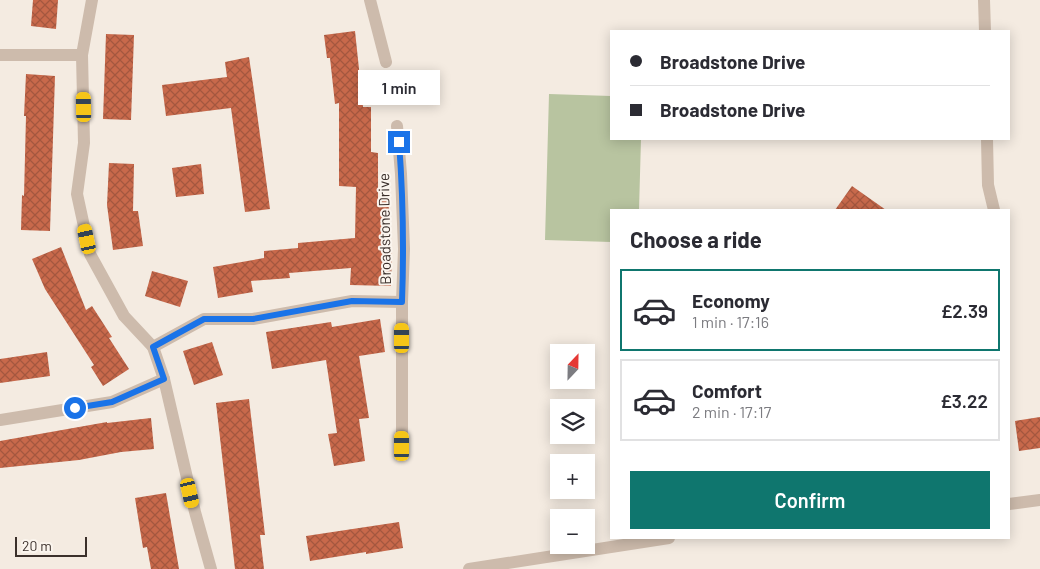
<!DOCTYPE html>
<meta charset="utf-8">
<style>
body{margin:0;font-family:Barlow,sans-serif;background:#f7f7f7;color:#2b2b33;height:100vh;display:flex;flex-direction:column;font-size:19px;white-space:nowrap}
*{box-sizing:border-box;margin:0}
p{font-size:16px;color:#7c7c81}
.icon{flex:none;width:28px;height:28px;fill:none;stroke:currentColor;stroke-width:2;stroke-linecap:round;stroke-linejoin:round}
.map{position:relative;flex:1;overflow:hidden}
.drawer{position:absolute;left:610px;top:209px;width:400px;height:330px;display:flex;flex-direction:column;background:#fff;border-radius:0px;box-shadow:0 2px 12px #0003}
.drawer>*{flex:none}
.hud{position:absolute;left:610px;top:30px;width:400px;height:110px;border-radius:0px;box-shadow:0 2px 12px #0003;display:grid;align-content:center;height:110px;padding:0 20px;background:#fff}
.needle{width:32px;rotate:22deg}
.tools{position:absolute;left:550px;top:344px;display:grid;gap:10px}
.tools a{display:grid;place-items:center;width:45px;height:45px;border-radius:0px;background:#fff;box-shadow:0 2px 12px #0003;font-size:25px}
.scale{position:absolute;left:15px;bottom:12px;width:72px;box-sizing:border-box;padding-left:5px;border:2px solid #3b302b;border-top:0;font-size:14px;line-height:18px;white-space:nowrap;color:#3b302b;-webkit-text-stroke:4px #fbf5ee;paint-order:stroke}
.end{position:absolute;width:22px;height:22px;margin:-11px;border:6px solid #1a73e8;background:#fff;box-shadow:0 0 0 2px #fff}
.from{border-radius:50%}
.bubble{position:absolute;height:35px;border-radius:0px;background:#fff;box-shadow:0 2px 12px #0003;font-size:16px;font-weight:600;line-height:35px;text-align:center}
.car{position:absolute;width:15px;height:30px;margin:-15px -8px;border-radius:6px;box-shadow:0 0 4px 1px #0007;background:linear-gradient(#f5c518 24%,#345 0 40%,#f5c518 0 76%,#345 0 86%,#f5c518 0)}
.hud b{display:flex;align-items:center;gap:18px;height:48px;font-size:19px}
.hud b+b{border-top:1px solid #e1e1e2}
.hud i{width:12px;height:12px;background:#2b2b33}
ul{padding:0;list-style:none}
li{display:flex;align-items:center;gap:15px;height:82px;margin:0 10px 8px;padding:0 10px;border:2px solid #e1e1e2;border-radius:0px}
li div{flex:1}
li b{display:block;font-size:19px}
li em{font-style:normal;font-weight:600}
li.current{border-color:#0f766e}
li>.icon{width:45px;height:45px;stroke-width:1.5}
h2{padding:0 20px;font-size:22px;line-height:60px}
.primary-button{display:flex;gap:10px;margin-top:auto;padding:10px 20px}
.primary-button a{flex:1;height:58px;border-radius:0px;background:#0f766e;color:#fff;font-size:20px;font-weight:600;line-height:58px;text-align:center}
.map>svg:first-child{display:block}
.green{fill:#b8c4a0}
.building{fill:url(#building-cross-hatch)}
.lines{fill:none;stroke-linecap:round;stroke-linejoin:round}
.minor{stroke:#cdbbac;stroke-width:12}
.tertiary{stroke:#cdbbac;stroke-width:12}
.route{stroke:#1a73e8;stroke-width:6}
.labels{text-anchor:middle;stroke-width:4;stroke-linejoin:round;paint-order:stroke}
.street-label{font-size:15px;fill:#3b302b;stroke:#fbf5ee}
</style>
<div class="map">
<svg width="1040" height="569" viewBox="0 0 1040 569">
<defs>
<pattern id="building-cross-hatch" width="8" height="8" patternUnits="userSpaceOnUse" patternTransform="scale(1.25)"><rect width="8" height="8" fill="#c8694b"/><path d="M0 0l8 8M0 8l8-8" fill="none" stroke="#a4573f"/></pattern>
</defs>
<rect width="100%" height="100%" fill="#f4ebe1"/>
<path class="green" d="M549,94L611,96V139H641L639,210H611V242L545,240Z"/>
<g class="building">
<path d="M33,0H58L56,29L31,26Z"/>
<path d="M355,31L363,107H371V152L378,153V198H389L388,252H392L391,286L350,285L351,268L289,273L290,278L251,281L253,292L218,298L213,267L264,258V251L298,248V243L355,238L356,187L339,186V103L335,104L330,58H327L324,35Z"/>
<path d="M106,34L134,35L131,120L103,119Z"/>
<path d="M249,57L254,91L270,209L245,212L231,108L166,116L162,85L227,77L225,62Z"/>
<path d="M26,74L55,76L50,231L21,230L22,195L24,196L26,116H24Z"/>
<path d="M109,163L134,164L133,211H138L143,246L113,250L107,205Z"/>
<path d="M201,164L204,194L176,197L172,168Z"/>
<path d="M852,186L886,210H835Z"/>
<path d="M61,247L86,310L92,306L112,337L109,338L129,369L103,386L91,367L94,365L45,289L32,259Z"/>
<path d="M152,271L188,281L180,307L145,296Z"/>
<path d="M380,319L385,352L359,356L369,418L359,419L365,461L334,466L328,434L337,433L326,360L272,369L266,332L331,322L332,327Z"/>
<path d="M212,342L223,375L194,385L183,351Z"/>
<path d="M47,352L50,376L0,383V359Z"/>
<path d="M249,399L265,535H260L264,569H235L216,403Z"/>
<path d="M1040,417V448L1019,451L1015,421Z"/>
<path d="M151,418L154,449L121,452L79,460L0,468V441L107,422V423Z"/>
<path d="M166,493L179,569H151L147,547L143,548L135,498Z"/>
<path d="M399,522L403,548L366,554V552L310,561L306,536Z"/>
</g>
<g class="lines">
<g class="minor">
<path d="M92,0L82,55L84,143L77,194L90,254L124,316L153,347L164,379L195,512L211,569"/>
<path d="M370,0L386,62"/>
<path d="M984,0L985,31"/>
<path d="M0,55H82"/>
<path d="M397,126L401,174L404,249L402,302V446"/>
<path d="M987,139L988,185L994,210"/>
<path d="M153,347L204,319H253L352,301L402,302"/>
<path d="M0,420L112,402L164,379"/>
</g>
<g class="tertiary">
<path d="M1009,504L1040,500"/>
<path d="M469,569L669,538"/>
</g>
</g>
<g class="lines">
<path class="route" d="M75,408L112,402L164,379L153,347L204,319H253L352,301L402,302C404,249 403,195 399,142"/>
</g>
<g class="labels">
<g class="street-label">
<text transform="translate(385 229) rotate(-91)" y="5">Broadstone Drive</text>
</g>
</g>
</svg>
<div class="tools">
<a><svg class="needle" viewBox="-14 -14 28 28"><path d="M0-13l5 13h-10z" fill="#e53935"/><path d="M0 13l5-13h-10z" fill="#7c7c81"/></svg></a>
<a><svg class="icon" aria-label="layers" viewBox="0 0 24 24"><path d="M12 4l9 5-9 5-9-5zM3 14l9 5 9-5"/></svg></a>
<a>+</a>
<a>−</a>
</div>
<div class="scale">20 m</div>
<i class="end from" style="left:75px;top:408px"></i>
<i class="end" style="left:399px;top:142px"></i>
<div class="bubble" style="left:358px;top:70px;width:82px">1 min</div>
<i class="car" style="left:84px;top:107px;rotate:359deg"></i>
<i class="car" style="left:87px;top:239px;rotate:348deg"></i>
<i class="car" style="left:402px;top:338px;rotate:0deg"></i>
<i class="car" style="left:402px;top:446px;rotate:0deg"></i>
<i class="car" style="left:190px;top:493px;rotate:167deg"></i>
<div class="hud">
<b><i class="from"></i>Broadstone Drive</b>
<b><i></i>Broadstone Drive</b>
</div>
<section class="drawer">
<h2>Choose a ride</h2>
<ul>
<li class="current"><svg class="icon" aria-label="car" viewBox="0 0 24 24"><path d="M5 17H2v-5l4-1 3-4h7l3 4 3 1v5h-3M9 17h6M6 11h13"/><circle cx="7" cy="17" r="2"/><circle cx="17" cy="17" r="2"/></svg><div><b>Economy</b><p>1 min · 17:16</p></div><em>£2.39</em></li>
<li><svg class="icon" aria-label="car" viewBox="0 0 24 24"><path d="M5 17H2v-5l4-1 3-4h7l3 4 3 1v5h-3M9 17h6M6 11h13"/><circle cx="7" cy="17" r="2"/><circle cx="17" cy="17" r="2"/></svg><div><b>Comfort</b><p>2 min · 17:17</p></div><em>£3.22</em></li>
</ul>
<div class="primary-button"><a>Confirm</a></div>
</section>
</div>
